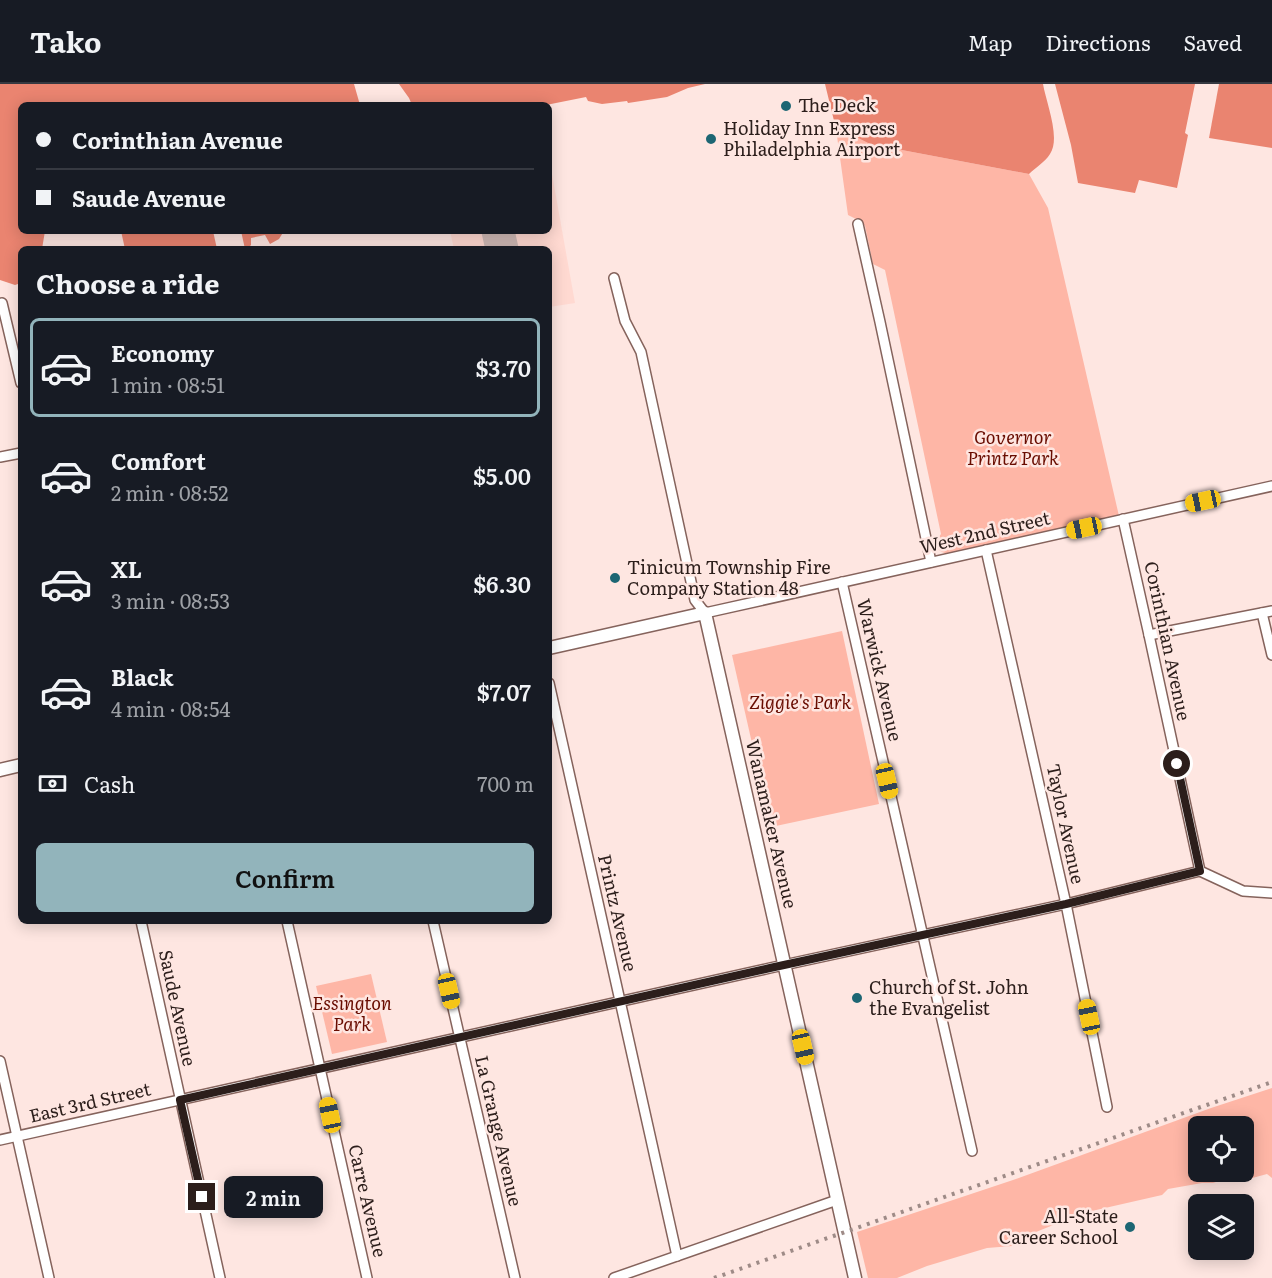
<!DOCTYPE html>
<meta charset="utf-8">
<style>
body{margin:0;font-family:Literata,serif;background:#242831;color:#f1f3f6;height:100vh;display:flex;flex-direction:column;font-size:22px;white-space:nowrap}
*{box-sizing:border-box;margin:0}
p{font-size:20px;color:#9ea1a6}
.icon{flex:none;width:33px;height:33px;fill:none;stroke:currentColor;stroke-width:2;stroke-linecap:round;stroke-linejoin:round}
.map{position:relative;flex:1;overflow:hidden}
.sheet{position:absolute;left:18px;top:162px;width:534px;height:678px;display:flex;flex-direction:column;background:#171b24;border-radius:9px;box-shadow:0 3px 15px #0003}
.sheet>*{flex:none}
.banner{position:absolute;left:18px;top:18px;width:534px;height:132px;border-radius:9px;box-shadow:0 3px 15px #0003;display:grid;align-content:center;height:132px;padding:0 18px;background:#171b24}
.fabs{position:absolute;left:1188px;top:1032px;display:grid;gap:12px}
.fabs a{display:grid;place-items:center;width:66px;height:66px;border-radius:9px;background:#171b24;box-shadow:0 3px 15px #0003;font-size:30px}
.end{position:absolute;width:27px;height:27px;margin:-14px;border:8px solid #2c1e1b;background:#fff;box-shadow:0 0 0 3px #fff}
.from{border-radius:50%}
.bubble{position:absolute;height:42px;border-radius:9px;background:#171b24;box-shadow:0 3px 15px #0003;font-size:20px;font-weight:600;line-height:42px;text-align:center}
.car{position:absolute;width:18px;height:36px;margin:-18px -9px;border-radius:8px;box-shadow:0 0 4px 2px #0007;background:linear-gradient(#f5c518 24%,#345 0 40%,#f5c518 0 76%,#345 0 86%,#f5c518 0)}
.banner b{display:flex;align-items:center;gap:21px;height:57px;font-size:22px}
.banner b+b{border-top:2px solid #363941}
.banner i{width:15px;height:15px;background:#f1f3f6}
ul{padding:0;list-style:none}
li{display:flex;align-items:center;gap:18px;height:99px;margin:0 12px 9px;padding:0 6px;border:3px solid transparent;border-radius:9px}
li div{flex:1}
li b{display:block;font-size:22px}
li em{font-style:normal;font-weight:600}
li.selected{border-color:#92b4bb}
li>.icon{width:54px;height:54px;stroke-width:1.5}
h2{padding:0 18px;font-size:27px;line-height:72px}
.pay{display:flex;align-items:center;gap:15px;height:66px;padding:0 18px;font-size:22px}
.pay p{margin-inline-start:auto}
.cta{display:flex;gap:12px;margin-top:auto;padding:12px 18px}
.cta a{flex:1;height:69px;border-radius:9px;background:#92b4bb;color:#111;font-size:24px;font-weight:600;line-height:69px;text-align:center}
header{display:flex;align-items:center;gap:36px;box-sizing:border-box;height:84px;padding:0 30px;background:#171b24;border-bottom:2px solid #363941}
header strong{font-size:28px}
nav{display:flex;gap:33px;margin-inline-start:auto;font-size:21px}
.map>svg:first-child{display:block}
.built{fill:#ffd9d1}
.green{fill:#feb6a6;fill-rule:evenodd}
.water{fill:#ea8470}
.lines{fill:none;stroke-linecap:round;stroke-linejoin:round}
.taxiway{stroke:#ceb8b4;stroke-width:33}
.minor-casing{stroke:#85635c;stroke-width:12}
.tertiary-casing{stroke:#85635c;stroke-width:15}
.minor{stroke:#fff;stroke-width:9}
.tertiary{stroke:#fff;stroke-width:12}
.rail{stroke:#9e8b87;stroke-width:4;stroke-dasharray:3 6;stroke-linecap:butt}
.route{stroke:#2c1e1b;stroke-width:8}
.poi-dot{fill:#1d6673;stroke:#fee6e1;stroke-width:2}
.labels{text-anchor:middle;stroke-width:5;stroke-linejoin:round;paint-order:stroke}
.poi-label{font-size:18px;fill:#2c1e1b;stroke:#fee6e1;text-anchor:start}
.park-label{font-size:18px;font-style:italic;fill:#690c00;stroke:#fee6e1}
.street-label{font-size:18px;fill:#2c1e1b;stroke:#fee6e1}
</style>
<header>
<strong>Tako</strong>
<nav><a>Map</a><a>Directions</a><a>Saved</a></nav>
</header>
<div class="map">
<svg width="1272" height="1194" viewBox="0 0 1272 1194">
<rect width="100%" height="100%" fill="#fee6e1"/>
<path class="built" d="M549,82L552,90L575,219L549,223V165H454L450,147H549Z"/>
<g class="green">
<path d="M836,45L852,51L870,60L1029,90L1048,124L1119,432L950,470C942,469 939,467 934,460L941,450L885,186L873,180L865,142L862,138L848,131Z"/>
<path d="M842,547L879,720L771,743L732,571Z"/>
<path d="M371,890L387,958L332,970L316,902Z"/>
<path d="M1272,1004V1094L1267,1090L1245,1096L1237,1094L1225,1095L1213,1099H1202L1168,1105L1162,1111L1083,1129L1031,1150L1012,1162L987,1164L927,1182L897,1194H868L857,1148L1013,1096L1211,1024ZM1244,1042V1088H1198V1042Z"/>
</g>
<g class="water">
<path d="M0,0H354L360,21H21V147H45L42,165H21V199L15,201L0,196Z"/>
<path d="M399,0H705L688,4L667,13L628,19L627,17L602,20L588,17L586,13L546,21H412L409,14Z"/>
<path d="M825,0H1043C1046,18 1061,54 1050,70C1045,78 1035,84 1029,90L870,60L852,51L836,45Z"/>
<path d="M1055,0H1195L1185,49L1188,51L1177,104L1139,96L1135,109L1078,99L1071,61Z"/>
<path d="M1219,0H1272V64L1209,54Z"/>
<path d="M121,147H213L217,165H125Z"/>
<path d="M241,147H284L279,155L270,160L265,151L251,154V161L247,165H245Z"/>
</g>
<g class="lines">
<path class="taxiway" d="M498,147L502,165"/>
<g class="minor-casing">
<g id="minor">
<path d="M858,140L880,238L931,478"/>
<path d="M614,194L625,237L641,268L695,516L705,529L1272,402"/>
<path d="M2,219L21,299"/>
<path d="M0,373L21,369"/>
<path d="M1123,435L1149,551L1200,787"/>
<path d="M986,466L1066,820L1107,1023"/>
<path d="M842,498L972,1067"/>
<path d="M1262,529L1272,571"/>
<path d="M1149,551L1272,527"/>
<path d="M549,599L677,1172"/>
<path d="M1200,787L1243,807L1272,809"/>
<path d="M141,837L220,1194"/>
<path d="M287,837L367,1194"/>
<path d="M433,837L515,1194"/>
<path d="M0,977L49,1194"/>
<path d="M0,1056L770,884L1066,820L1200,787"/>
<path d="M614,1194L837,1116"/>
</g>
</g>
<g class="tertiary-casing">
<g id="tertiary">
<path d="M549,564L705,529L855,1194"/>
<path d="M0,686L21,681"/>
</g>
</g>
<use href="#minor" class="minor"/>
<use href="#tertiary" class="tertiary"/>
<path class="rail" d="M714,1194L1272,998"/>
</g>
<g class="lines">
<path class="route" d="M202,1113L180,1016L770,884L1066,820L1200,787L1177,680"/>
</g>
<g class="poi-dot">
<circle cx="786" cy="22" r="6"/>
<circle cx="711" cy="55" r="6"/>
<circle cx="615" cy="494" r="6"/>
<circle cx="857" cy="914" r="6"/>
<circle cx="1130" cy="1143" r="6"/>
</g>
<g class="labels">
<g class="poi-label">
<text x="798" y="28">The Deck</text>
<text x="723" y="51">Holiday Inn Express<tspan x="723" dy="21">Philadelphia Airport</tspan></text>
<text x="627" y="490">Tinicum Township Fire<tspan x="627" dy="21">Company Station 48</tspan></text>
<text x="869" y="910">Church of St. John<tspan x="869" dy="21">the Evangelist</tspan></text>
<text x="1118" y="1139" text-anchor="end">All-State<tspan x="1118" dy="21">Career School</tspan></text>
</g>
<g class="park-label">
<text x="1013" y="360">Governor<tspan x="1013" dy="21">Printz Park</tspan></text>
<text x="800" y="625">Ziggie's Park</text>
<text x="352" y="926">Essington<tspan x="352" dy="21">Park</tspan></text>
</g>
<g class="street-label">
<text transform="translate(985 449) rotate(-13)" y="6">West 2nd Street</text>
<text transform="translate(1167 557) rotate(78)" y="6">Corinthian Avenue</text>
<text transform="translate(879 586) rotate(77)" y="6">Warwick Avenue</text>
<text transform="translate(771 740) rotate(77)" y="6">Wanamaker Avenue</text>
<text transform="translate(1065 740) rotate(78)" y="6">Taylor Avenue</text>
<text transform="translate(617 829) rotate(77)" y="6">Printz Avenue</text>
<text transform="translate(177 924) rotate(78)" y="6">Saude Avenue</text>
<text transform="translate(90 1019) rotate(-13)" y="6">East 3rd Street</text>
<text transform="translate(498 1047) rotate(77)" y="6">La Grange Avenue</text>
<text transform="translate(367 1117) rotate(77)" y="6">Carre Avenue</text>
</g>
</g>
</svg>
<div class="fabs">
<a><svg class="icon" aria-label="locate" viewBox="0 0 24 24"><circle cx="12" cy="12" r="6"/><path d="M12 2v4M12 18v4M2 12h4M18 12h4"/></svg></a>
<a><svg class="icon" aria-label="layers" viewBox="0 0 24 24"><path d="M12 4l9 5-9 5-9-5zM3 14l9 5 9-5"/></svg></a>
</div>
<i class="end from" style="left:1177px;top:680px"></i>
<i class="end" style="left:202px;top:1113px"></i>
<div class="bubble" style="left:224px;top:1092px;width:99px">2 min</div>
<i class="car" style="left:1203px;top:417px;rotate:258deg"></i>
<i class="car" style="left:1084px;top:444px;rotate:258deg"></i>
<i class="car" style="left:887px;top:697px;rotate:167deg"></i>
<i class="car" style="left:449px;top:907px;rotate:167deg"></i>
<i class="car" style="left:1089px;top:933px;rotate:348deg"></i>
<i class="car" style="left:803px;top:963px;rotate:167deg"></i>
<i class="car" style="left:330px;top:1031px;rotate:348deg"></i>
<div class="banner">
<b><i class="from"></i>Corinthian Avenue</b>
<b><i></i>Saude Avenue</b>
</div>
<section class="sheet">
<h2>Choose a ride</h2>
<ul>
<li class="selected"><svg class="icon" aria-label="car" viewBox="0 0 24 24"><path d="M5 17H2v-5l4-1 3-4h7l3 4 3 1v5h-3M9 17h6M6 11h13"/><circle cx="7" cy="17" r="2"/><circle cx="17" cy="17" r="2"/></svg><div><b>Economy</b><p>1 min · 08:51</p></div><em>$3.70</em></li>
<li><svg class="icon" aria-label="car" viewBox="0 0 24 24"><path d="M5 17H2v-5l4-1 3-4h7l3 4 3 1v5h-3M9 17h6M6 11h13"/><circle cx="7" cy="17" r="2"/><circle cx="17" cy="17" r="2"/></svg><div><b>Comfort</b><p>2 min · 08:52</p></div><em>$5.00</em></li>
<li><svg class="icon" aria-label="car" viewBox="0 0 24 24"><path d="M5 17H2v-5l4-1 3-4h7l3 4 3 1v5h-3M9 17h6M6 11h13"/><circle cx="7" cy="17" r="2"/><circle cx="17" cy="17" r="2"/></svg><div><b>XL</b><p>3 min · 08:53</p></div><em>$6.30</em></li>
<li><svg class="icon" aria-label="car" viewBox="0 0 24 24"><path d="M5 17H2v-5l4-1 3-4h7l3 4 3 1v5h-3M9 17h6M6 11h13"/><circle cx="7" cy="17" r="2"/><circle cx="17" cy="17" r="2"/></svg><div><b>Black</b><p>4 min · 08:54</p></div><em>$7.07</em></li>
</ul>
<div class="pay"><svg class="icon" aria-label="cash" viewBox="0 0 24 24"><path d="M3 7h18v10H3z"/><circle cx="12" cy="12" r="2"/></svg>Cash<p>700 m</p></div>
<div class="cta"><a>Confirm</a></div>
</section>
</div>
